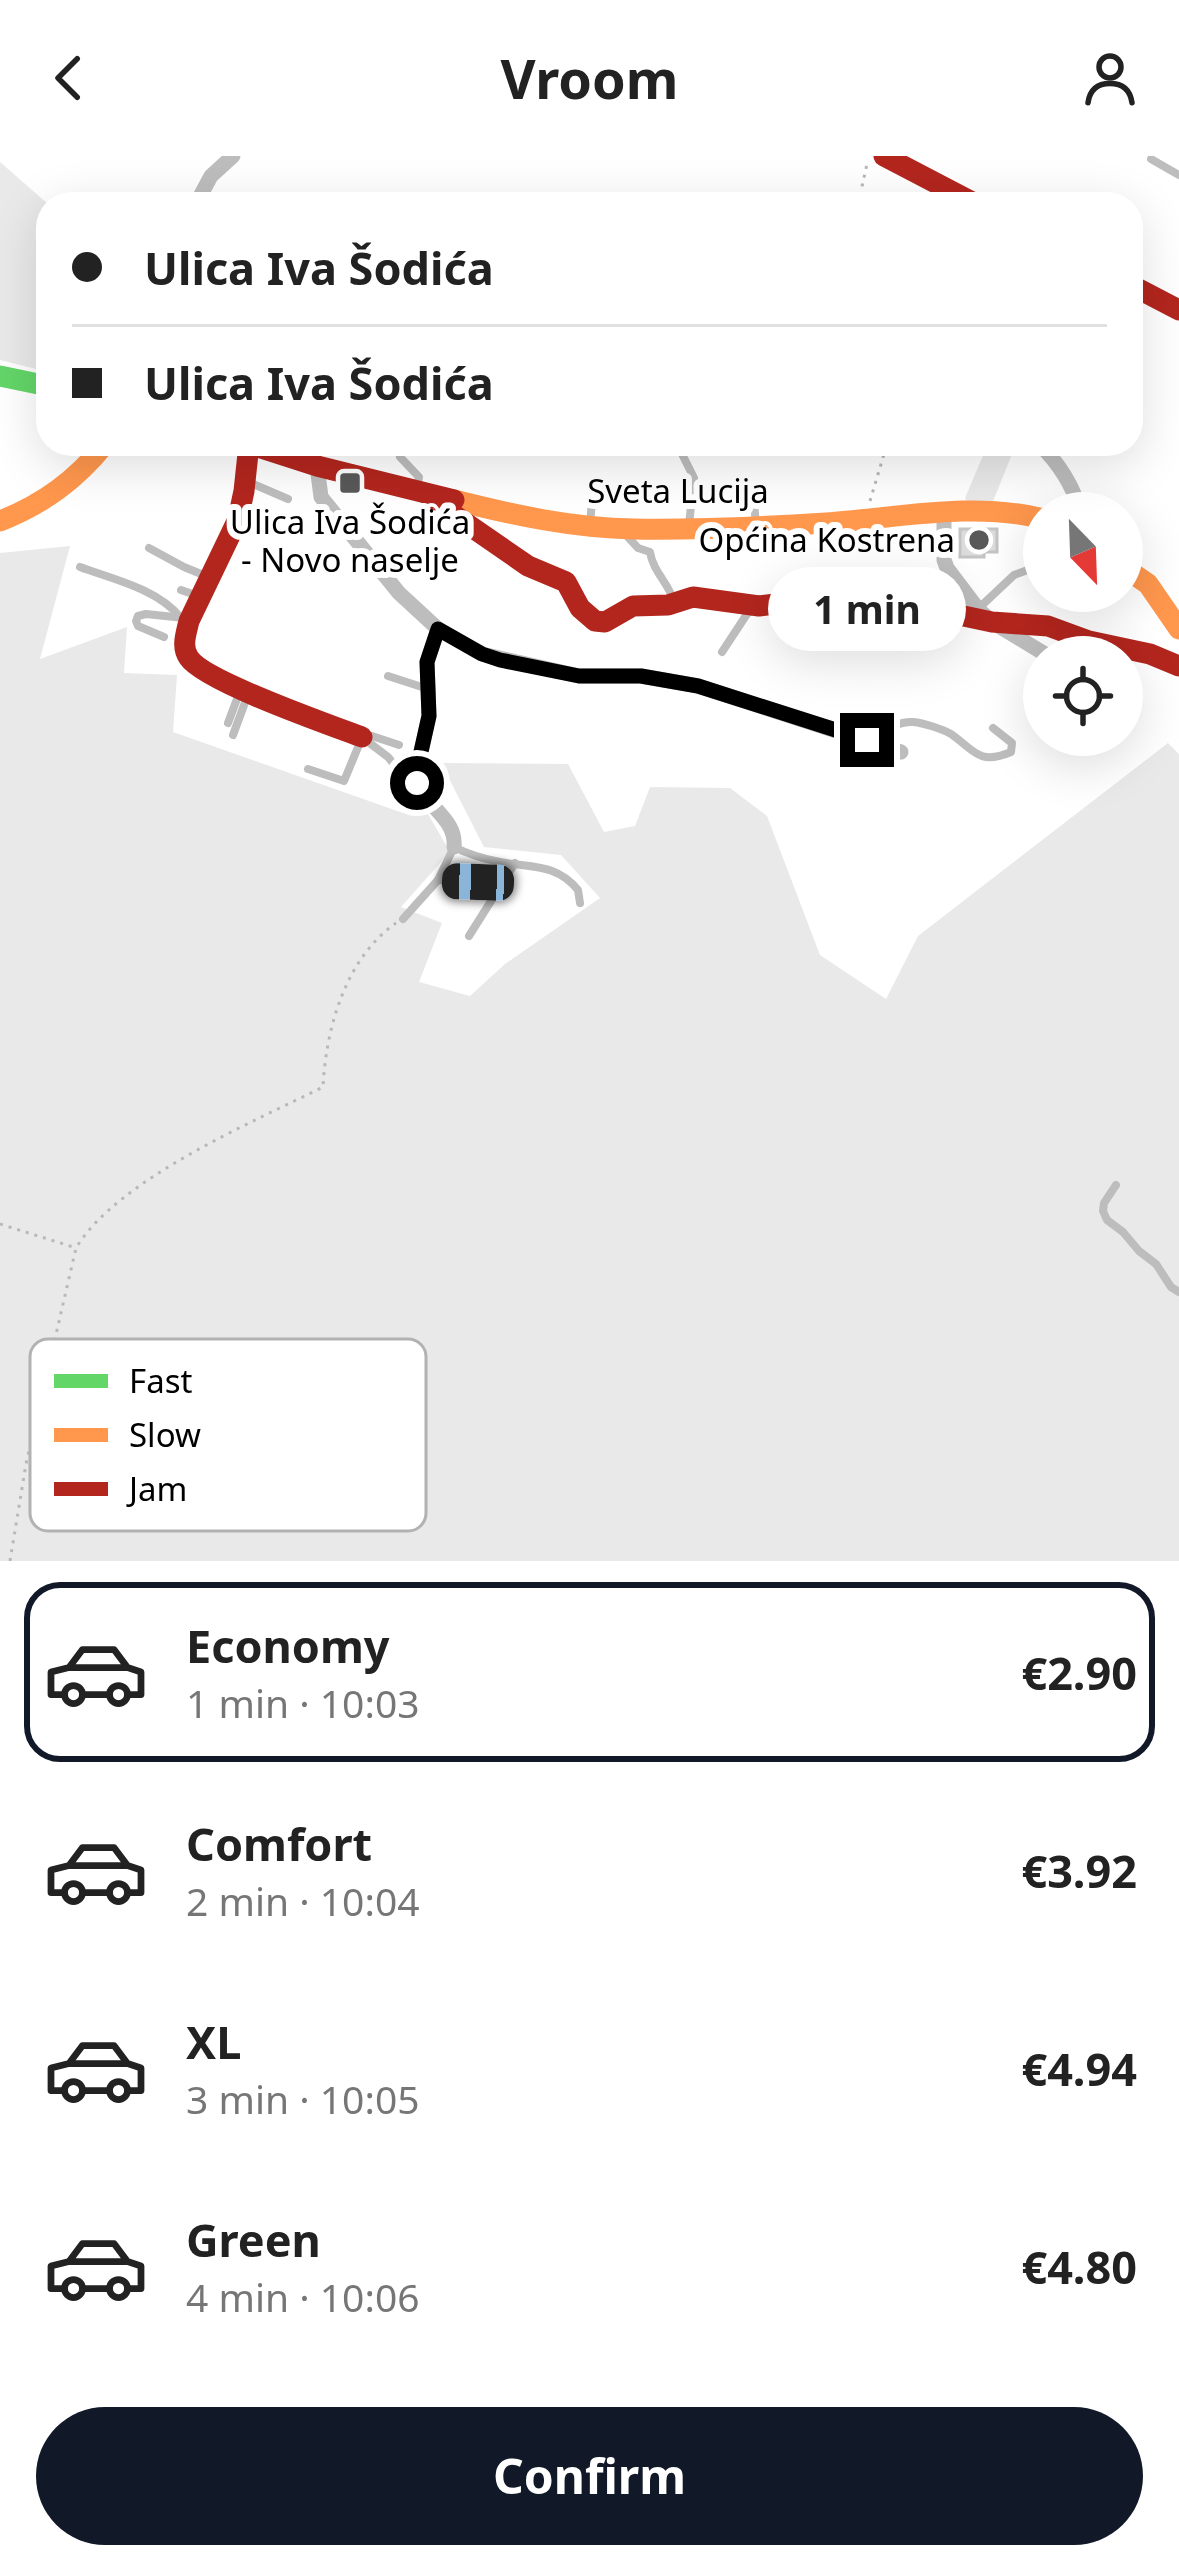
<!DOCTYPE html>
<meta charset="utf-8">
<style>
body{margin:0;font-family:"Noto Sans",sans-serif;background:#f2f2f2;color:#222;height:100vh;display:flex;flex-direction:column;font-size:45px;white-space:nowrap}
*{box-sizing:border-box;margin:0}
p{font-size:39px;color:#767676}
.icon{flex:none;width:66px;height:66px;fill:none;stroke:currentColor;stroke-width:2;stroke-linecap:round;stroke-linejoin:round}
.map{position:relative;height:1405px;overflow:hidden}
.sheet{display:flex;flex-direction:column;background:#fff;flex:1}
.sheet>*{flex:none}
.hud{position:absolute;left:36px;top:36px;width:1107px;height:264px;border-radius:36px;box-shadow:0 12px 48px #0002;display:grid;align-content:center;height:264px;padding:0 36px;background:#fff}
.needle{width:78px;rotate:157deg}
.buttons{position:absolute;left:1023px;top:336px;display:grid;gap:24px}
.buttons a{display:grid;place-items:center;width:120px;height:120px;border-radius:50%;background:#fff;box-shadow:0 12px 48px #0002;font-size:60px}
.end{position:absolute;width:54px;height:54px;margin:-27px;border:15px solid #000;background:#fff;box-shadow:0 0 0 6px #fff}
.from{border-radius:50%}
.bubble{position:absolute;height:84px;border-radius:42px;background:#fff;box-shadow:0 12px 48px #0002;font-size:39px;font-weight:700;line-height:84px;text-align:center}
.car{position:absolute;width:36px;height:72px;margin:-36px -18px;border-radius:15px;box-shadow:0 0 9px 3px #0007;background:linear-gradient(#222 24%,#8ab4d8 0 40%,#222 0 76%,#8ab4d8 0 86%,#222 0)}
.hud b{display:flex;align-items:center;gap:42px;height:114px;font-size:45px}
.hud b+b{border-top:3px solid #e0e0e0}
.hud i{width:30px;height:30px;background:#222}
ul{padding:21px 0 0;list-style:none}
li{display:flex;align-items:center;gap:36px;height:180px;margin:0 24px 18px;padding:0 12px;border:6px solid transparent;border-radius:36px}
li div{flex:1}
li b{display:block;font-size:45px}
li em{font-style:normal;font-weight:700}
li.current{border-color:#111827}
li>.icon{width:108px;height:108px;stroke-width:1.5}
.primary-button{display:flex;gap:24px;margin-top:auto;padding:24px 36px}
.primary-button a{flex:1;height:138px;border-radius:72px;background:#111827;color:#fff;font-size:48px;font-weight:700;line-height:138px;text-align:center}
header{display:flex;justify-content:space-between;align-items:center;height:156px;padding:0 36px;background:#fff;font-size:54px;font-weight:700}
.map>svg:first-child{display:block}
.green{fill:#e9e9e9}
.building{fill:#dcdcdc;stroke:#c4c4c4;stroke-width:3}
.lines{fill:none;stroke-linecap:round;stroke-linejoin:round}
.path{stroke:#b8b8b8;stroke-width:3;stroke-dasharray:3 6;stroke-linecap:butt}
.lane{stroke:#bdbdbd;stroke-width:8}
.street{stroke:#bdbdbd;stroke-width:15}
.fast{stroke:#63d668;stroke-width:21}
.slow{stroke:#ff974d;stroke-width:21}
.jam{stroke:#b3261e;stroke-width:21}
.route{stroke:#000;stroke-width:15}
.poi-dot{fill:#595959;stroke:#fff;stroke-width:4.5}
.labels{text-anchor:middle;stroke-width:12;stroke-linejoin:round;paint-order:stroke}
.street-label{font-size:33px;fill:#000;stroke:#fff}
.poi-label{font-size:33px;fill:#000;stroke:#fff}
.key{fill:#fff;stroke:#b2b2b2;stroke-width:3}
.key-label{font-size:33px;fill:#000}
</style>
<header><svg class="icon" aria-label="back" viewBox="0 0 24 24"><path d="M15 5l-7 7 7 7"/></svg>Vroom<svg class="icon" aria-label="person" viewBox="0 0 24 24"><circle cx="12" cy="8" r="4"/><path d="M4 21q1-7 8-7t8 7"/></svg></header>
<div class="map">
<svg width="1179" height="1405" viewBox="0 0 1179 1405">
<rect width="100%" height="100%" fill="#fff"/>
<g class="green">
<path d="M0,6L48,48V216L0,204Z"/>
<path d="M988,288H1016L992,348L967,346L965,342Z"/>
<path d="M70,390L40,503L127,471L124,517L177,519L173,576L403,657L420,644L450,696L401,751L442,767L419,826L470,840L505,808L600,742L561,699L484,691L441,607L568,608L604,676L635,670L650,631L730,632L767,660L820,799L886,843L918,780L1168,587L1179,598V1405H0V397Z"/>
</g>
<path class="building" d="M960,373H997V396H984V401H960Z"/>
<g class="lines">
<g class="path">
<path d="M858,48L867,8"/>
<path d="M870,345L887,288"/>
<path d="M0,1068L73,1091"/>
<path d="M10,1405L26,1308L76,1092C118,1023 251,967 323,931C326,871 346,802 396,767"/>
</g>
<g class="lane">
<path d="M1151,3L1179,19"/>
<path d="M681,296L694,322L689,369"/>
<path d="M400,301L419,321L417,332"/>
<path d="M251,327L288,343"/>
<path d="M754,347L756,369"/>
<path d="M590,368L594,322"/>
<path d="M626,379L638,392L650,396C653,416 669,427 674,446"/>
<path d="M149,392L184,411L206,420"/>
<path d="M80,411C112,423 158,433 180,461"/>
<path d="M181,434L198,440"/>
<path d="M979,452L1014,419L1044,408"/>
<path d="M164,481L138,470L136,465L138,460L146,458L184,462"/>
<path d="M722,496L747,458L753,454"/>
<path d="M388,520L425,532"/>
<path d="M228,567L240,535"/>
<path d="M233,579L247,541"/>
<path d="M364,581L372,580L399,589"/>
<path d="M363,582L388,601L402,618"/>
<path d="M868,583C881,576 898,565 913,566C924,567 942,573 951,578C973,593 978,610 1011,596L1012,587L993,572"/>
<path d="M308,613L344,625L361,584"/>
<path d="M438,724L478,726"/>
<path d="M403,763L438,724L454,691C468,698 484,703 500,706C531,712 556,707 578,734L580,747"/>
<path d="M469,780L515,707"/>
<path d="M1116,1029L1104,1047L1103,1055L1107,1064L1123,1076L1139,1095L1156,1108L1171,1131L1179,1136"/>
</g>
<g class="street">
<path d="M196,48L211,20L233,0"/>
<path d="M1039,288C1058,306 1075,332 1080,357"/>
<path d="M317,310L321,341L399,437L438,473L482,498L579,520H641L698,530L901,596"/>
<path d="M944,357V404L947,412L978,453L992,466L1050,501"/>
<path d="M438,473L427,506L429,560L416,618C421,651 457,660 454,691"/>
</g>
<path class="fast" d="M0,220L48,230"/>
<g class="slow">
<path d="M454,344C513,359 573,372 634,373C698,374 763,371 826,367C899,362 972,345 1044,363"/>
<path d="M0,365C43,348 76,324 105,288"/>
<path d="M1122,410L1148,428L1179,473"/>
</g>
<g class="jam">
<path d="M884,0L976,48"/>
<path d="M1131,129L1179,154"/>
<path d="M431,343L528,410L566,426L580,452L595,465L605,466L633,450L668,449L693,441L759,450L834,441L940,455L992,466L1048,470L1089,485L1150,498L1179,510"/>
<path d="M362,581C330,569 204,525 189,502C181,491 186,478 189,465L238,363L244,335L249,288L317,310L454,344"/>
</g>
</g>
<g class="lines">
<path class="route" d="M417,627L416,618L429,560L427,506L438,473L482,498L500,504L579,520H641L698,530L867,584"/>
</g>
<g class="poi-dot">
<rect x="338" y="315" width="24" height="24" rx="6"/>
<circle cx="979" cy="384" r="12"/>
</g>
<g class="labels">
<g class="street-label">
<text x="678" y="347">Sveta Lucija</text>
</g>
<g class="poi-label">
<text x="350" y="378">Ulica Iva Šodića<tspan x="350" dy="38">- Novo naselje</tspan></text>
<text x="955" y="396" text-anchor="end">Općina Kostrena</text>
</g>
</g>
<rect x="30" y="1183" width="396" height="192" rx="18" class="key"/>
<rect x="54" y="1218" width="54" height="14" fill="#63d668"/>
<rect x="54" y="1272" width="54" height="14" fill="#ff974d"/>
<rect x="54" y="1326" width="54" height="14" fill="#b3261e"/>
<g class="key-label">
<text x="129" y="1237">Fast</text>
<text x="129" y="1291">Slow</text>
<text x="129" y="1345">Jam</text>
</g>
</svg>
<div class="buttons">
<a><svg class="needle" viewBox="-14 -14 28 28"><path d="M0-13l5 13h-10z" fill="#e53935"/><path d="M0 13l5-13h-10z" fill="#767676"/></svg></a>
<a><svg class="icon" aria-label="locate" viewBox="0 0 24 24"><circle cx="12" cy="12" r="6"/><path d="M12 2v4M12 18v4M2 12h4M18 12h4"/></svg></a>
</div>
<i class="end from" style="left:417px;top:627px"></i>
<i class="end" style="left:867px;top:584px"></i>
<div class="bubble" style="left:768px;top:411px;width:198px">1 min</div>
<i class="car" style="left:478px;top:726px;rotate:272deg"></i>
<div class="hud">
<b><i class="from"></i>Ulica Iva Šodića</b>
<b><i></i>Ulica Iva Šodića</b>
</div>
</div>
<section class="sheet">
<ul>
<li class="current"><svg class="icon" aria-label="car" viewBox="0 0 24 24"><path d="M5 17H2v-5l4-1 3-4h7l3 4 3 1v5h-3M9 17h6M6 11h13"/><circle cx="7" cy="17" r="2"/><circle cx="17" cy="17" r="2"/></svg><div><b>Economy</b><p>1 min · 10:03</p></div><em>€2.90</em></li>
<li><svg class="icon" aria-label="car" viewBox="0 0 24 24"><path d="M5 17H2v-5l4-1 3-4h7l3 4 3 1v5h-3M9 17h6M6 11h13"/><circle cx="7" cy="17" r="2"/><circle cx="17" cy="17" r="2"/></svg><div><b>Comfort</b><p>2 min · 10:04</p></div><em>€3.92</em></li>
<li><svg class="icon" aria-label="car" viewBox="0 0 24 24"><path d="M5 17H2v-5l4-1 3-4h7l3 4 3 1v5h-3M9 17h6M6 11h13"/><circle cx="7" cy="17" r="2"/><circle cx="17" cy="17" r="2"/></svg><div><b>XL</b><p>3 min · 10:05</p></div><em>€4.94</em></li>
<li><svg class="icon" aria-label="car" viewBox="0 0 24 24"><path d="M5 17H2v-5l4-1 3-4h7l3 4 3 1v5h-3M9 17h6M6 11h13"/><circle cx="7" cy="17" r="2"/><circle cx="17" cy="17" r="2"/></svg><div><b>Green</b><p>4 min · 10:06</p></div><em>€4.80</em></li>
</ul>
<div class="primary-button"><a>Confirm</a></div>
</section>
